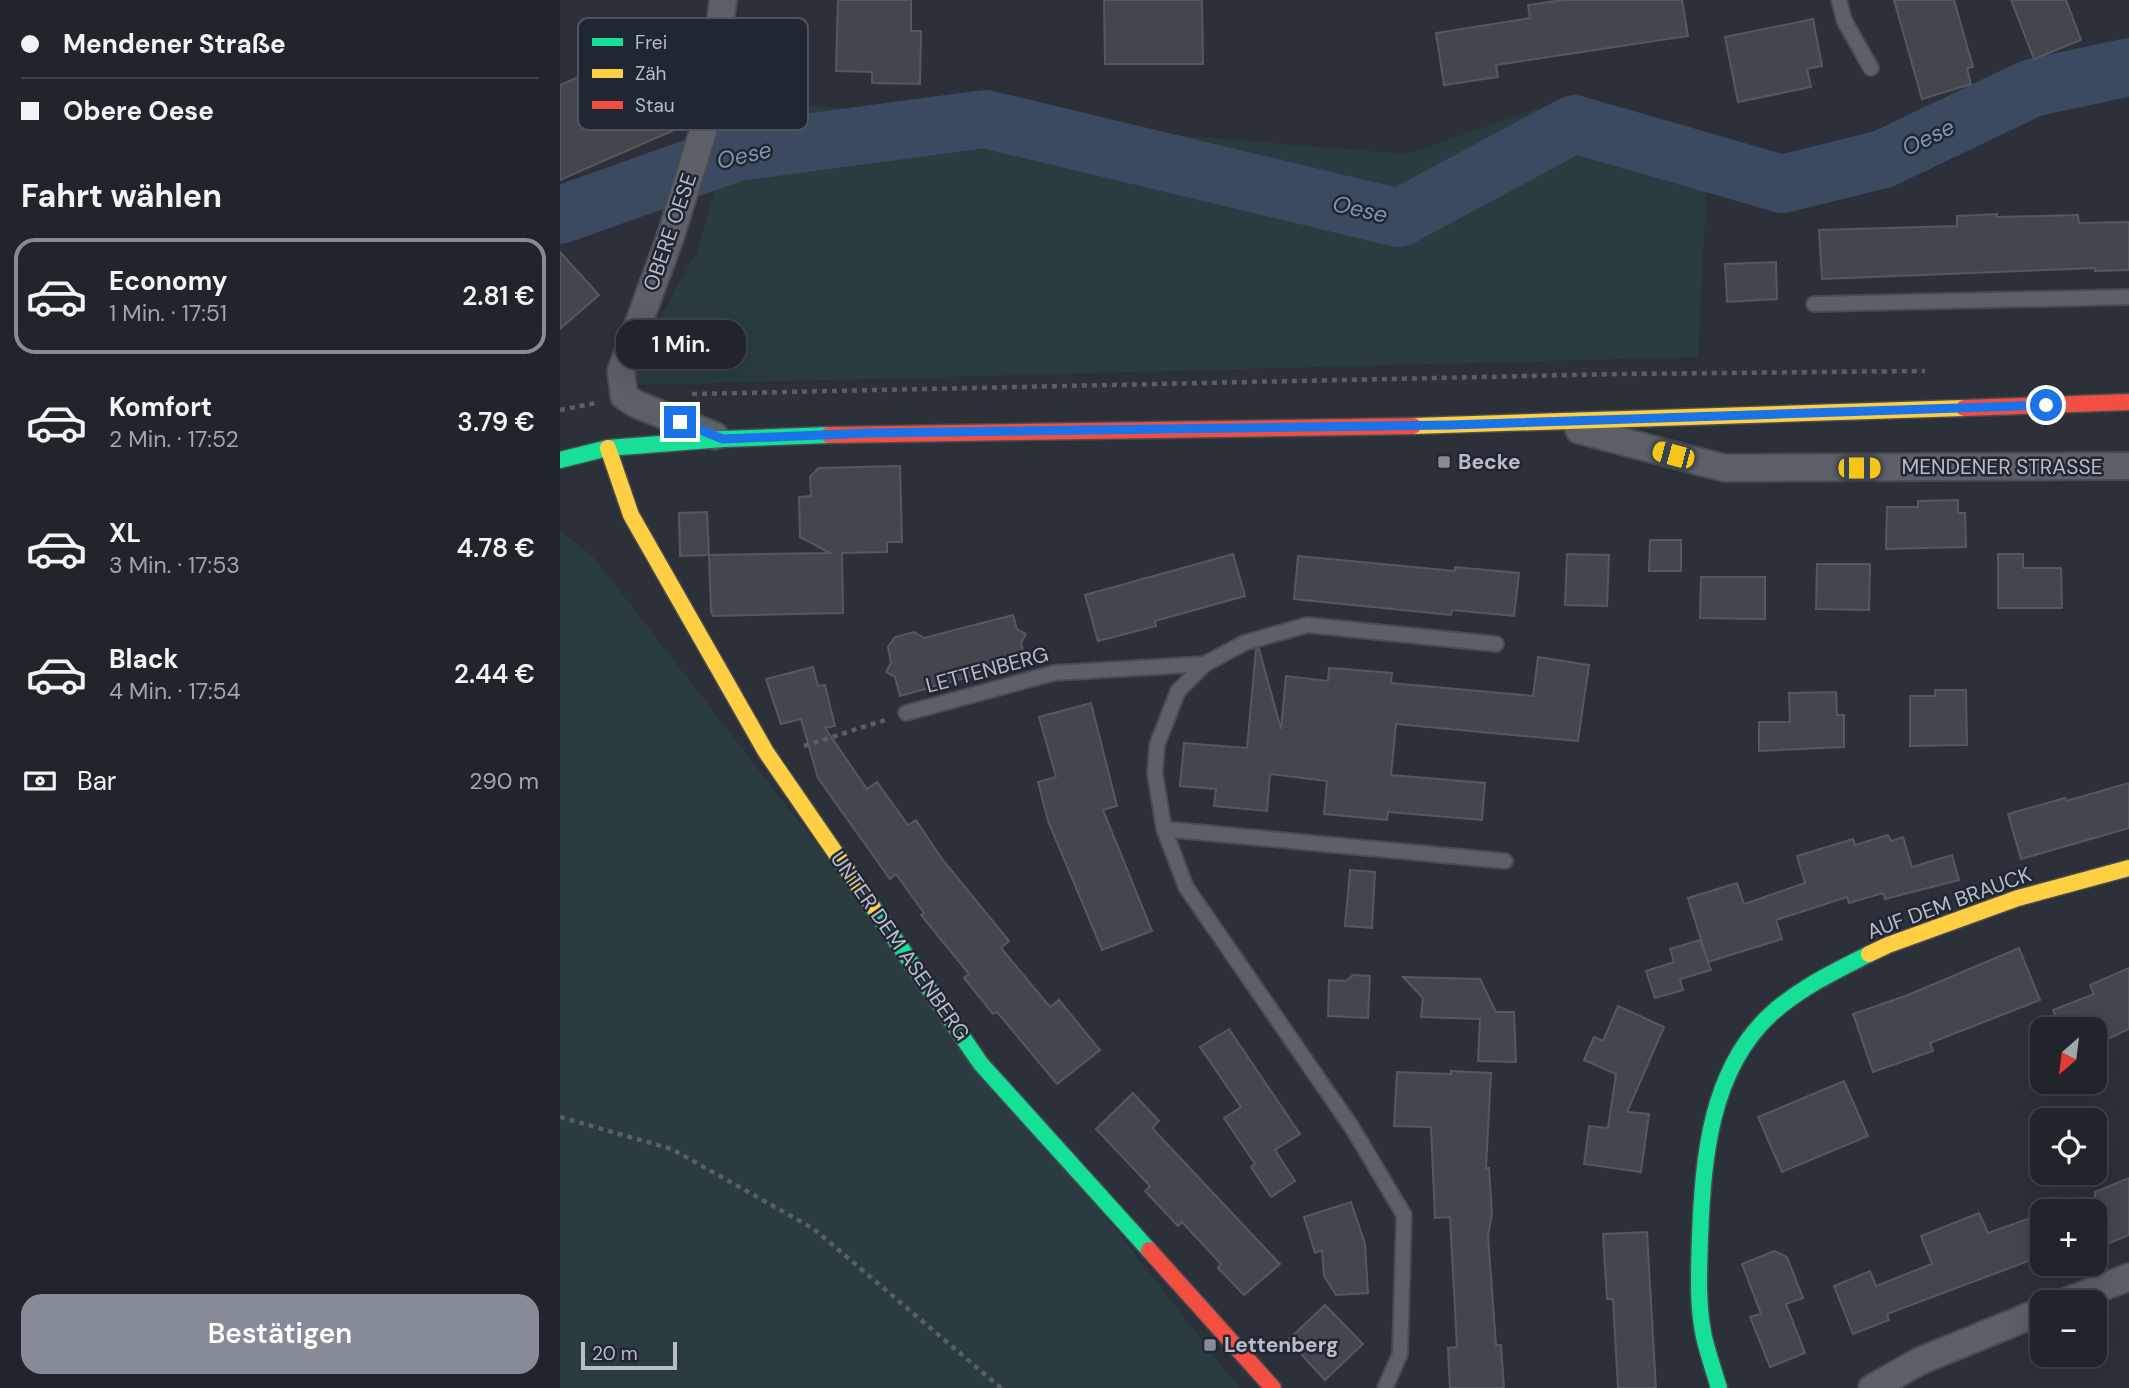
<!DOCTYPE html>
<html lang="de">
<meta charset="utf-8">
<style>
body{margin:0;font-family:"DM Sans",sans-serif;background:#292d33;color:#f1f3f6;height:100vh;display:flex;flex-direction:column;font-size:26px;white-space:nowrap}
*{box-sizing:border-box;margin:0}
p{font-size:23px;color:#a2a5a9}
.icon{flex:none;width:38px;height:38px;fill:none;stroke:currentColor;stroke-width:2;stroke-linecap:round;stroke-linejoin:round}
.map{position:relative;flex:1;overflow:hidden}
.side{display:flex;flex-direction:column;background:#21252b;width:560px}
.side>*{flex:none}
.top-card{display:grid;align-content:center;height:154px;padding:0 21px;background:#21252b}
.needle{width:46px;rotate:208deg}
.tools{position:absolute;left:1470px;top:1017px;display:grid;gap:14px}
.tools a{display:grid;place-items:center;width:77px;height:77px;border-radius:14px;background:#21252b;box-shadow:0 7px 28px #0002,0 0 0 2px #3e4247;font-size:35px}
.scale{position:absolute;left:21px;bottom:18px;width:96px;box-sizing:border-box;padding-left:7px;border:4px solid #b7bdc9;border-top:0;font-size:19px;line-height:24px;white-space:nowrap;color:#b7bdc9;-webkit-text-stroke:5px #202733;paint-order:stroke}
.end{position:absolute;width:32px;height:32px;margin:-16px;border:9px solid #1a73e8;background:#fff;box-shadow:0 0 0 4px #fff}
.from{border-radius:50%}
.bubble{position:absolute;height:49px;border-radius:21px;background:#21252b;box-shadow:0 7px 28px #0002,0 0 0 2px #3e4247;font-size:23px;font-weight:600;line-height:49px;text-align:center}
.car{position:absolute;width:21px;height:42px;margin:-21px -10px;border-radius:9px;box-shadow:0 0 5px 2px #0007;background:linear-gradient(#f5c518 24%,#345 0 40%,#f5c518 0 76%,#345 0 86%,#f5c518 0)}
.top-card b{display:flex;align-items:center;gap:24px;height:66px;font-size:26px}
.top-card b+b{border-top:2px solid #3e4247}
.top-card i{width:18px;height:18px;background:#f1f3f6}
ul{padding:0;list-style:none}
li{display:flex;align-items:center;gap:21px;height:116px;margin:0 14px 10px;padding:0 7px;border:4px solid transparent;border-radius:21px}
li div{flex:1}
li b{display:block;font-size:26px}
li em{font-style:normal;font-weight:600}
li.current{border-color:#868c97}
li>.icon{width:63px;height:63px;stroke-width:1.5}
h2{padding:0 21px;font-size:32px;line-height:84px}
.pay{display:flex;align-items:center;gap:18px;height:77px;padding:0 21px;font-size:26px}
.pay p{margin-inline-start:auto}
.primary-button{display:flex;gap:14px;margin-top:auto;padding:14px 21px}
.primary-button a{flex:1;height:80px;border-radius:21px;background:#868c97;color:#fff;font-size:28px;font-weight:600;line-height:80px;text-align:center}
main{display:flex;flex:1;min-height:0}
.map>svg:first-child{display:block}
.green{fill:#2a3c3f}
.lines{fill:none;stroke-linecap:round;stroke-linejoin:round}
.river{stroke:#3c4a61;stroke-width:58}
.building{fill:#43474d;stroke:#545961;stroke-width:2}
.lane-casing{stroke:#484c52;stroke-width:18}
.street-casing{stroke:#484c52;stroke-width:30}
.fast-casing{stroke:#484c52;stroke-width:19}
.slow-casing{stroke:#484c52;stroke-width:19}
.jam-casing{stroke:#484c52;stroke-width:19}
.path{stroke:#5a5f64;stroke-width:4.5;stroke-dasharray:5 5;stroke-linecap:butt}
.lane{stroke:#5c6067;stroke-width:14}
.street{stroke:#5c6067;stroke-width:26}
.fast{stroke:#16e098;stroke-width:16}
.slow{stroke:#ffcf43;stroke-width:16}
.jam{stroke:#f24e42;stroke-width:16}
.route{stroke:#1a73e8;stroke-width:9}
.poi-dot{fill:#868c97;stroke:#202733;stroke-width:2.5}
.labels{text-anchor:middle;stroke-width:5;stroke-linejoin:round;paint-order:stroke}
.street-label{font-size:21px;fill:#b7bdc9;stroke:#202733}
.poi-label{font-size:21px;font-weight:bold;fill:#b7bdc9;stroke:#202733;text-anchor:start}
.water-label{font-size:23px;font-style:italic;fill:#8193ae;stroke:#202733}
.key{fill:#202733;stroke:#4d5460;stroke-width:2}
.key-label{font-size:19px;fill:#b7bdc9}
</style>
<main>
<section class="side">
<div class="top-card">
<b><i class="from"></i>Mendener Straße</b>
<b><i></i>Obere Oese</b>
</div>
<h2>Fahrt wählen</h2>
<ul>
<li class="current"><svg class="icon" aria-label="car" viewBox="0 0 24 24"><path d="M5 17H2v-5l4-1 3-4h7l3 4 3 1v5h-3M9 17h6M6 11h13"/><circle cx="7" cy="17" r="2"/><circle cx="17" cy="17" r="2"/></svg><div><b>Economy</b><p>1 Min. · 17:51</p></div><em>2.81 €</em></li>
<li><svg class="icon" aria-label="car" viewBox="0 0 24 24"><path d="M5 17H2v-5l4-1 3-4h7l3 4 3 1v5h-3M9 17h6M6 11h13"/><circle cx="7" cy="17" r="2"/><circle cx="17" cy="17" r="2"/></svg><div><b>Komfort</b><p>2 Min. · 17:52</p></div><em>3.79 €</em></li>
<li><svg class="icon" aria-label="car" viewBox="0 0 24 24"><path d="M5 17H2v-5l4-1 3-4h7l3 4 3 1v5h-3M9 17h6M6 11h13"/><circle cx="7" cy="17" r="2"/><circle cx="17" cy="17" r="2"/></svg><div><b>XL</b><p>3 Min. · 17:53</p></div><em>4.78 €</em></li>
<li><svg class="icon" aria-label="car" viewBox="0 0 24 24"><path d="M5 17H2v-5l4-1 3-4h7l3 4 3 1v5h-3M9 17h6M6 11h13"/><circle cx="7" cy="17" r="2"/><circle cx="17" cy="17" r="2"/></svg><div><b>Black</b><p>4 Min. · 17:54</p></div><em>2.44 €</em></li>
</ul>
<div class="pay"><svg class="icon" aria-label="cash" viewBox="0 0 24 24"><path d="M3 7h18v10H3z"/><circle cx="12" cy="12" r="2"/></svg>Bar<p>290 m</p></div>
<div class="primary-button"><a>Bestätigen</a></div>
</section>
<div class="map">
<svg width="1569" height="1388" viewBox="0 0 1569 1388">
<rect width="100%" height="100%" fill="#2c3139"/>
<g class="green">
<path d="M182,100L847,154L994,103L1149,136L1138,357L76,385L75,363L137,251Z"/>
<path d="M0,530L34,558L679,1388H0Z"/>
</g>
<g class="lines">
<path class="river" d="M0,215L177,152L425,119L839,218L1014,124L1222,184L1323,159L1472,88L1569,67"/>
</g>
<g class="building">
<path d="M278,0H351V31H361L360,84L312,83V72L276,71Z"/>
<path d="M544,0H642L643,64H545Z"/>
<path d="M1003,0H1122L1128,36L936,65L938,77L884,85L876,33L970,18L968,5Z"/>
<path d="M1334,0H1394L1413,67L1407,68L1411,84L1362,99Z"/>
<path d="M1451,0H1506L1521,40L1474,59Z"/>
<path d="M1253,19L1262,66L1247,69L1251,87L1178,102L1165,37Z"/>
<path d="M77,52L112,131L0,180V85Z"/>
<path d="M1437,214V217L1518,215L1519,223L1569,222V270L1535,271V268L1262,279L1259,230L1397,226V216Z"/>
<path d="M0,252L39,295L0,329Z"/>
<path d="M1216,262L1217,299L1167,302L1165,264Z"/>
<path d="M340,466L342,542H327V552L282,553L283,613L153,616L151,611L149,555L270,553L240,537L239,497L251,496L250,477L258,468Z"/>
<path d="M1398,500V513H1405L1406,547L1326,549L1327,507H1358V501Z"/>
<path d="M147,512L149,555L120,556L119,513Z"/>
<path d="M1090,540H1121V571H1089Z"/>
<path d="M673,554L685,596L595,621L596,626L538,641L525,595Z"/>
<path d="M1007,554L1049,555L1047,606L1005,605Z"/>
<path d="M1438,554H1463V568H1501L1502,608H1438Z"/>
<path d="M738,556L895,571V567L959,573L954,616L892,610L891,615L734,599Z"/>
<path d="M1257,564H1310L1309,610L1256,609Z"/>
<path d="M1141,577H1205V619L1140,618Z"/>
<path d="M453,615L457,629L466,634L461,643L466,661L340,696L335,677L326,672L331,663L328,647L335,637L354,632L364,638Z"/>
<path d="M699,649L721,729L726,676L768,681L769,668L784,669L832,673L831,683L973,696L978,657L1029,665L1018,741L836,724L831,775L925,783L922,820L828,812L827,820L764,814L767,781L710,774L707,811L654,806L656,789L620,786L624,743L687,748L696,650Z"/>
<path d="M253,667L258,686L265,685L275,726L265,728L307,789L317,782L348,825L356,820L382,859L449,941L441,948L490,1007L499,1000L540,1050L497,1084L437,1012L433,1014L404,978L409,974L361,915L364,913L336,874L330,879L258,778L241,719L221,724L206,679Z"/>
<path d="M1375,690H1406L1407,745L1350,746V696H1375Z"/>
<path d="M1276,692L1277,715H1284V747L1199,751V722H1230L1229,693Z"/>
<path d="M531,703L557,806L543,810L592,931L542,950L488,821L478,782L496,777L479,717Z"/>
<path d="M1569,783V828L1461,859L1448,814L1505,798L1506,801Z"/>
<path d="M1328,835L1331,841L1343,837L1352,867L1392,855L1399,880L1325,899L1323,893L1289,903L1287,897L1216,920L1222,939L1148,962L1128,898L1177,883L1184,904L1245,883L1237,856L1293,839L1295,845Z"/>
<path d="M790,870L815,872L812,928L785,926Z"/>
<path d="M1140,940L1151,970L1120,979L1123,990L1095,998L1086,971L1114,962L1110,949Z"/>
<path d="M1459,948L1480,1000L1370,1043L1373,1051L1313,1072L1293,1014L1348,995Z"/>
<path d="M1569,968V1029L1535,1045V1029H1501L1493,1010L1534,994L1530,985Z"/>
<path d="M793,975L810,976L808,1018L768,1016L769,980L786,981Z"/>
<path d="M843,977L920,979L936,1012H954L956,1062L918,1061L920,1019L861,1017L863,998Z"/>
<path d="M1058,1006L1104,1027L1067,1112L1089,1114L1081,1172L1024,1164L1029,1126L1048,1128L1056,1074L1024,1060L1034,1037L1043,1041Z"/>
<path d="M669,1029L740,1134L715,1150L735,1181L711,1197L691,1167L695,1164L664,1118L681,1107L640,1047Z"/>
<path d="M891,1071L931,1073L926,1168H929L932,1214L928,1236L936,1345H941L944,1388H890L888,1348L897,1347L890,1217L875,1218L871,1127L834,1126L837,1072L891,1074Z"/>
<path d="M1284,1081L1308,1136L1222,1172L1198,1117Z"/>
<path d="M573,1093L599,1121L592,1128L720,1264L684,1295L658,1268L661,1264L622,1222L618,1226L585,1191L590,1186L536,1129Z"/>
<path d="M1569,1178V1235L1535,1249V1192Z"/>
<path d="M791,1202L805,1244L808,1293L776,1295L764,1276L762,1250L755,1253L744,1217Z"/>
<path d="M1419,1213L1428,1233L1482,1214V1256L1327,1314L1329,1320L1293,1334L1274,1286L1310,1271L1316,1286L1372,1264L1361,1236Z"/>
<path d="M1087,1232L1096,1388H1058L1053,1299H1047L1043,1234Z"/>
<path d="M1214,1251L1227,1257L1243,1298L1226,1304L1245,1353L1210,1367L1190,1317L1201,1314L1182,1264Z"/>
<path d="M765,1305L803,1344L765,1380L728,1340Z"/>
</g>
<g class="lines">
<g class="lane-casing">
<g id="lane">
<path d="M1279,0L1284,20L1311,68"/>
<path d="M1254,304L1569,297"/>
<path d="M346,713L494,673L645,664"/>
<path d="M604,829L945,861"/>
<path d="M825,1388L840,1354L844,1215L793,1129L626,887L604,829L595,774L597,745L618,691L645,664L684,643L747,625L936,644"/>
</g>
</g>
<g class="street-casing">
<g id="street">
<path d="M1019,430L1164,468L1569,466"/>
<path d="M155,436L76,404L64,396L61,371L110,238L150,109L163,0"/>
<path d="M1505,1302L1569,1277"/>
<path d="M1312,1388L1360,1361L1482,1311"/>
</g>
</g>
<g class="fast-casing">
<g id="fast">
<path d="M0,460L48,448L163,439L269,435"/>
<path d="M312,906L421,1064L589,1250"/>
<path d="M1159,1388C1154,1371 1148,1354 1144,1337C1137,1304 1139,1270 1140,1237C1143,1159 1150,1071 1210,1015C1239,988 1274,972 1309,954"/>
</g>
</g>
<g class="slow-casing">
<g id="slow">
<path d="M853,426L1404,408"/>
<path d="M48,448L71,515L206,752L312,906"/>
<path d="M1309,954L1328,945L1458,898L1569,868"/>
</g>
</g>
<g class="jam-casing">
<g id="jam">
<path d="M1404,408L1569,402"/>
<path d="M269,435L853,426"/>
<path d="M589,1250L713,1388"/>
</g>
</g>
<g class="path">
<path d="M132,394L1060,374L1365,371"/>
<path d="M0,410L36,403"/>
<path d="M244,746L325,720"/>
<path d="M0,1117L112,1149L254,1229L441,1388"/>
</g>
<use href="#lane" class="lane"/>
<use href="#street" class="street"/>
<use href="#fast" class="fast"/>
<use href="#slow" class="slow"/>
<use href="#jam" class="jam"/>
</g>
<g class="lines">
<path class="route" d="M120,422L163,439L309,433L890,425L1486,405"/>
</g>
<g class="poi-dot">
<rect x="877" y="455" width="14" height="14" rx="3.5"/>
<rect x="643" y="1338" width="14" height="14" rx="3.5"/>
</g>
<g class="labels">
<g class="street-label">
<text transform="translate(110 232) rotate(-71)" y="7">OBERE OESE</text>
<text x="1442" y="474">MENDENER STRASSE</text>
<text transform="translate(427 670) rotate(-15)" y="7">LETTENBERG</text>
<text transform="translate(1389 903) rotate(-20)" y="7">AUF DEM BRAUCK</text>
<text transform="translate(340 946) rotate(55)" y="7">UNTER DEM ASENBERG</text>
</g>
<g class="poi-label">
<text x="898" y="469">Becke</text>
<text x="664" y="1352">Lettenberg</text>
</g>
<g class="water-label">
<text transform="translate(1368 137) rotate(-26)" y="8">Oese</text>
<text transform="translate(184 155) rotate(-13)" y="8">Oese</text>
<text transform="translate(800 209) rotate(13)" y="8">Oese</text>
</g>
</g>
<rect x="18" y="18" width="230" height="112" rx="10" class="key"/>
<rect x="32" y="38" width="31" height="8" fill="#16e098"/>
<rect x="32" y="69" width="31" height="9" fill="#ffcf43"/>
<rect x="32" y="101" width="31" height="8" fill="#f24e42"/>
<g class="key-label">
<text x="75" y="49">Frei</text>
<text x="75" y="80">Zäh</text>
<text x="75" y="112">Stau</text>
</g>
</svg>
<div class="tools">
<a><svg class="needle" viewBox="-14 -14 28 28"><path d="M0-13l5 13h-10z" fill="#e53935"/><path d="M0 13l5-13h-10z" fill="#a2a5a9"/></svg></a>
<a><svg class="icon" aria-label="locate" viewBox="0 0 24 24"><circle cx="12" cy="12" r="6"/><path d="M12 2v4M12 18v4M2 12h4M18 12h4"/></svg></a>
<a>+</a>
<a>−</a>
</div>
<div class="scale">20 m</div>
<i class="end from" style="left:1486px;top:405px"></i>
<i class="end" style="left:120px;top:422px"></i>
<div class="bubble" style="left:56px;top:320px;width:130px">1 Min.</div>
<i class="car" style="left:1113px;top:455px;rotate:285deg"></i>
<i class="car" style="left:1299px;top:468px;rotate:90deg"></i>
</div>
</main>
